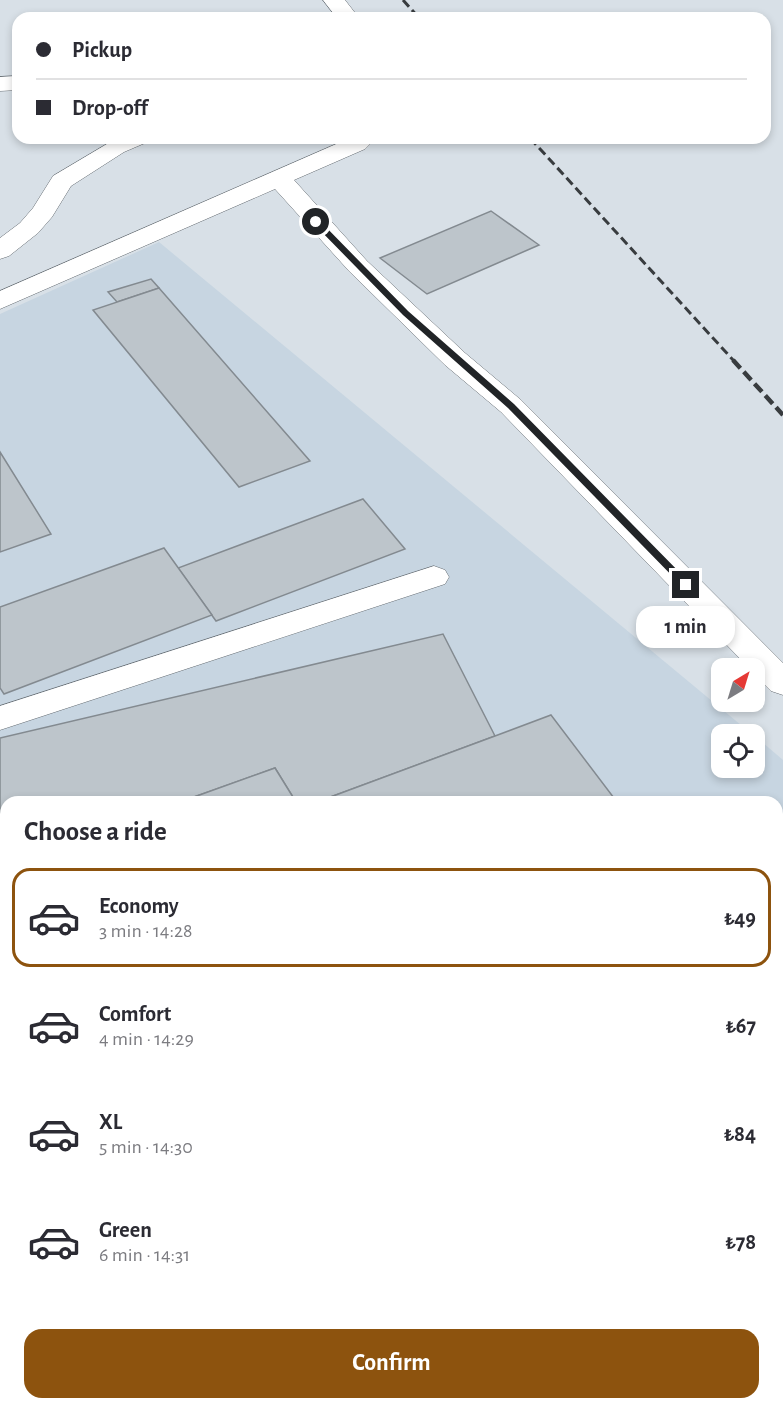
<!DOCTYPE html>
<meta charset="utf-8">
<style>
body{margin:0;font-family:"Alegreya Sans",sans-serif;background:#f7f7f7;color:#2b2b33;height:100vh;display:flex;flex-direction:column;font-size:22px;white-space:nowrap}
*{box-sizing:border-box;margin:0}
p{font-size:20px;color:#7c7c81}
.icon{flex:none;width:33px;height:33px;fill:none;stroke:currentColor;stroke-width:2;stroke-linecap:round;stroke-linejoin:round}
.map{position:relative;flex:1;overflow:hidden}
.details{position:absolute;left:0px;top:796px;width:783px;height:614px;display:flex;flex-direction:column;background:#fff;border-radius:18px 18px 0 0;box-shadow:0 3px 9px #0003}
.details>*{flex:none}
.banner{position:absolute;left:12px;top:12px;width:759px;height:132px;border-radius:18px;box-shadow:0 3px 9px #0003;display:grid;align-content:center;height:132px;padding:0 24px;background:#fff}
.needle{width:39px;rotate:38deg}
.controls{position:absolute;left:711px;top:658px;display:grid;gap:12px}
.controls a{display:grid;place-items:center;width:54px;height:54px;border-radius:12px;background:#fff;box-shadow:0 3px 9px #0003;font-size:30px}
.end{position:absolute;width:27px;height:27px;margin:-14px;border:8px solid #212427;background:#fff;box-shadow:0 0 0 3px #fff}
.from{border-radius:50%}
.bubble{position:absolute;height:42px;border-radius:18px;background:#fff;box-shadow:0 3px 9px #0003;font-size:20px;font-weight:700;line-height:42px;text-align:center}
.banner b{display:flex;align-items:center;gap:21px;height:57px;font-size:22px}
.banner b+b{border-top:2px solid #e1e1e2}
.banner i{width:15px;height:15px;background:#2b2b33}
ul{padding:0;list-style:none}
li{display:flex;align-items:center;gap:18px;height:99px;margin:0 12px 9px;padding:0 12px;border:3px solid transparent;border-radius:18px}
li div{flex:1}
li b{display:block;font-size:22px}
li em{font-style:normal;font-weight:700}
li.current{border-color:#8d530e}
li>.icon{width:54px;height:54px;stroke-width:1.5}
h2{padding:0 24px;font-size:27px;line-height:72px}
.button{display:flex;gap:12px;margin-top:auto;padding:12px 24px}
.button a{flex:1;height:69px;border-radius:18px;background:#8d530e;color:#fff;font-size:24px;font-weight:700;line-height:69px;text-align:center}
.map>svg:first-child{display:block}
.built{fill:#c7d5e1;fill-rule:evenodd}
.building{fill:#bdc5cb;stroke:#838a90;stroke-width:1.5}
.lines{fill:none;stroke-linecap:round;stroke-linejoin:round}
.minor-casing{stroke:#646b71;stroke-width:1}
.minor{fill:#fff;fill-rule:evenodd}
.rail-far1{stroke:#383c3f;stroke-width:3;stroke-dasharray:9 4.5;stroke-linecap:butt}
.rail{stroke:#383c3f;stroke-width:4.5;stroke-dasharray:11 5;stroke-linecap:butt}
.route{fill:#212427}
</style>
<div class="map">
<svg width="783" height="1409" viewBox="0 0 783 1409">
<rect width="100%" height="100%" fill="#d8e0e7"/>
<path class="built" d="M159,242L753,735H722V768H754L755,736L783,760V1409H0V314ZM6,802H777V1404H6Z"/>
<g class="building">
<path d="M491,211L539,245L427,294L380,258Z"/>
<path d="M151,279L159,288L117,302L108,292Z"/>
<path d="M159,288L310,461L239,487L93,310Z"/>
<path d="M0,452L51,534L0,552Z"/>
<path d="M363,499L405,549L216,621L178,568Z"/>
<path d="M164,548L212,615L4,694L0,688V607Z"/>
<path d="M443,634L495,736L317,802H296L275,768L180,802H6V866L0,868V738Z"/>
<path d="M551,715L617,802H317L495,736Z"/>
<path d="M275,768L296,802H180Z"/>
<path d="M6,866V996L0,986V868Z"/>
<path d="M783,1151V1176L777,1169V1155Z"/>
<path d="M777,1281L783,1289V1409H679L676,1404H777Z"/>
<path d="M358,1404H390L382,1409H361Z"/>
<path d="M390,1404H676L679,1409H382Z"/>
</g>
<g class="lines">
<g class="minor-casing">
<g id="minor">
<path d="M323,0H345L359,18H337Z"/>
<path d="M18,76V90L0,91V77Z"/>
<path d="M117,138H149L145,143L124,152L71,186L52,217L38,233L9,256L0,259V238L20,223L33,208L53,176Z"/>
<path d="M350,138H376L365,149L294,180L367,261L465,353L521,400L783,663V695L771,691L754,674V669H750L501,412L445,365L349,271L275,189L0,309V291Z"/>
<path d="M434,566L445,570L449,577L445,584L0,730V706Z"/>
<path d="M6,1092V1127L0,1129V1094Z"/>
</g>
</g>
<use href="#minor" class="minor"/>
<g class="rail-far1">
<path d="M403,0L419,18"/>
<path d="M530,138L734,361"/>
</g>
<path class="rail" d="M733,360L783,415"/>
</g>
<path class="route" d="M313,220H319L408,311L514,404L690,583V587H683L508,408L403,315L313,223Z"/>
</svg>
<div class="controls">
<a><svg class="needle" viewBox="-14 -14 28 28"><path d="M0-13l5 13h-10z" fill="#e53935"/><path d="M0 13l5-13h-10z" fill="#7c7c81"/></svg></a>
<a><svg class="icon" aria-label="locate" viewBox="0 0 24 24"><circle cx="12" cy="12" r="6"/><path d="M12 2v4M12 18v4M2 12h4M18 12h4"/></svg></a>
</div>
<i class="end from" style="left:316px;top:222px"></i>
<i class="end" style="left:686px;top:585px"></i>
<div class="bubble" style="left:636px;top:606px;width:99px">1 min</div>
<div class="banner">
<b><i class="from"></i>Pickup</b>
<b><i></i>Drop-off</b>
</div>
<section class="details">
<h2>Choose a ride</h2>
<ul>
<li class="current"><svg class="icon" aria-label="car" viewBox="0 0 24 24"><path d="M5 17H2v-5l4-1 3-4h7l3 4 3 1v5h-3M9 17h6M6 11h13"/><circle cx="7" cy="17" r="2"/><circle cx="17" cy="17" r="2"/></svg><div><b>Economy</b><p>3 min · 14:28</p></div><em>₺49</em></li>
<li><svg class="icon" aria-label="car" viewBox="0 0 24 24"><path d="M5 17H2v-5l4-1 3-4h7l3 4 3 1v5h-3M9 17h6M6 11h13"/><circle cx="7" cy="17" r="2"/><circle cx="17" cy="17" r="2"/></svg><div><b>Comfort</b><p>4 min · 14:29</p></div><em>₺67</em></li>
<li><svg class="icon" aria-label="car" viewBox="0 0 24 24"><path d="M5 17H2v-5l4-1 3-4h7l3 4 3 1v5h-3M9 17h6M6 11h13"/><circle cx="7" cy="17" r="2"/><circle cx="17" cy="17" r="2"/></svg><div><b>XL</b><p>5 min · 14:30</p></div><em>₺84</em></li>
<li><svg class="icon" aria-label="car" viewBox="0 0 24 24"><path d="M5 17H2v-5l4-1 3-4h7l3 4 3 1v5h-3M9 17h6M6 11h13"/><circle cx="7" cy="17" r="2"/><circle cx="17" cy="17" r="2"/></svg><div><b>Green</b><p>6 min · 14:31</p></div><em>₺78</em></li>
</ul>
<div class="button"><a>Confirm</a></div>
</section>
</div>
